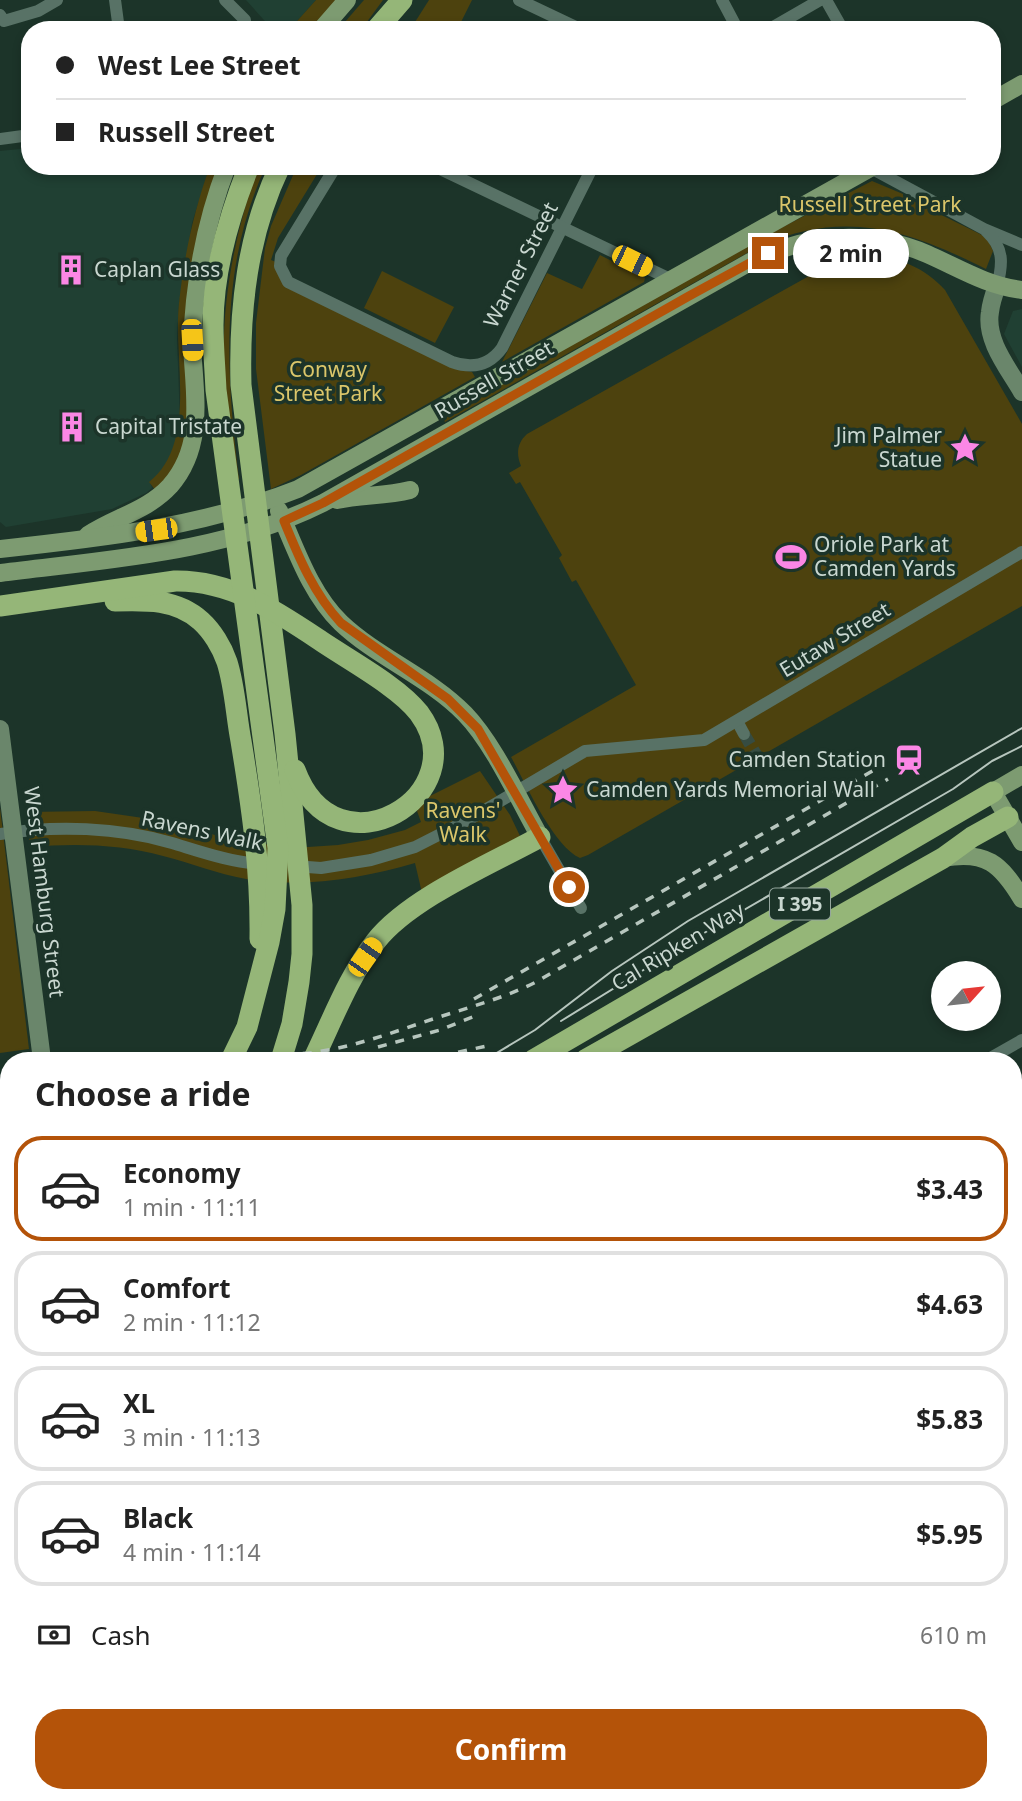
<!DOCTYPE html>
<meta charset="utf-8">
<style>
body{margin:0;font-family:"Noto Sans",sans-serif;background:#f2f2f2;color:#222;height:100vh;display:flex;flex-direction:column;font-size:26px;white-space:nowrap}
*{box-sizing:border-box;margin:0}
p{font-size:23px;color:#767676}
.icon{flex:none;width:38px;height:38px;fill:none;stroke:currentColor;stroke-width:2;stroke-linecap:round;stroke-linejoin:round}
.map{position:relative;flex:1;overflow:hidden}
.sheet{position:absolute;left:0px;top:1052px;width:1022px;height:751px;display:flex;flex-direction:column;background:#fff;border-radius:28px 28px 0 0;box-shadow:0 4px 10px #0003}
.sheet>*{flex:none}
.guide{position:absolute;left:21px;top:21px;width:980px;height:154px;border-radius:28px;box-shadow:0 4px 10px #0003;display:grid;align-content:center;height:154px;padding:0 35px;background:#fff}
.needle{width:46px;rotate:63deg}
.buttons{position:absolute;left:931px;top:961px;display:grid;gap:14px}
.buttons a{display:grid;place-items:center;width:70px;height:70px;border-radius:50%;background:#fff;box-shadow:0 4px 10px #0003;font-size:35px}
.end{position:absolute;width:32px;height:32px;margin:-16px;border:9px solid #b45309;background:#fff;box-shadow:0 0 0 4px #fff}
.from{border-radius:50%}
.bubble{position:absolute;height:49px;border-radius:24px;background:#fff;box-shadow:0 4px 10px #0003;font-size:23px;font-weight:700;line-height:49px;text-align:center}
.car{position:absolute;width:21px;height:42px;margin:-21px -10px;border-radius:9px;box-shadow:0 0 5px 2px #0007;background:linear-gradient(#f5c518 24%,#345 0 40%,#f5c518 0 76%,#345 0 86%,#f5c518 0)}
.guide b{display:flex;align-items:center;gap:24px;height:66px;font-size:26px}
.guide b+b{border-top:2px solid #e0e0e0}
.guide i{width:18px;height:18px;background:#222}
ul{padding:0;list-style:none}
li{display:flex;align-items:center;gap:21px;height:105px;margin:0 14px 10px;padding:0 21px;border:4px solid #e0e0e0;border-radius:28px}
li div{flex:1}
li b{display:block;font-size:26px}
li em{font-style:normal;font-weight:700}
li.selected{border-color:#b45309}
li>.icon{width:63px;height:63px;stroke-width:1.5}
h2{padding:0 35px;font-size:32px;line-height:84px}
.pay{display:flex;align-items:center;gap:18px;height:77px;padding:0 35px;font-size:26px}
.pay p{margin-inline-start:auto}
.cta{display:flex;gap:14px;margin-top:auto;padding:14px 35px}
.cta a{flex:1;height:80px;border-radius:28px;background:#b45309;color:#fff;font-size:28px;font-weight:700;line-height:80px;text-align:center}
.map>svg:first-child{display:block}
.built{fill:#204033}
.green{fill:#4d420e}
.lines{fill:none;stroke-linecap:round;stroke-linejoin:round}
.street-tunnel{stroke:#364c42;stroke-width:12;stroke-dasharray:12 6;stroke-linecap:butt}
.street{stroke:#587266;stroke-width:12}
.secondary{stroke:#6a866b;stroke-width:18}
.primary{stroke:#7d9b71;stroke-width:18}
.highway{stroke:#95b678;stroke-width:21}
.tram{stroke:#b7c6be;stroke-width:2}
.rail{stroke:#b7c6be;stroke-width:3.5;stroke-dasharray:9 9;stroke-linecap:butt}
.route{stroke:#b45309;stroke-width:9}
.labels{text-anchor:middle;stroke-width:7;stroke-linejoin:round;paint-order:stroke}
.shield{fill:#1c3429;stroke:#95a69e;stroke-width:2}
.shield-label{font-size:19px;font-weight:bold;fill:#c9d7d0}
.park-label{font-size:21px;fill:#dbc66a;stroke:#1c3429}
.street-label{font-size:21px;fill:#c9d7d0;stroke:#1c3429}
.poi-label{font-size:21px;fill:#c9d7d0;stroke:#1c3429;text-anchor:start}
</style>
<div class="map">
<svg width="1022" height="1801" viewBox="0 0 1022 1801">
<rect width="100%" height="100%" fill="#1c3429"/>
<g class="built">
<path d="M246,0H316L289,30H273Z"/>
<path d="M30,148V166H210L192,223L179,304L177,338L180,423L173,452L158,476L150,482L152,488L146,493L112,509L6,527L0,522V151Z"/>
<path d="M1022,309V367L1004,334L1013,311Z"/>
<path d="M1022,1529V1605L1013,1589V1534Z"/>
</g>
<g class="green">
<path d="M316,0H336L312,30H289Z"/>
<path d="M364,0H383L361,30H338Z"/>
<path d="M429,0H472L457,30H410Z"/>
<path d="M210,166H220L190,416L179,461L156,491L149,482C198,443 173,359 179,303C184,256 194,210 210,166Z"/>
<path d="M258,166H266C219,266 226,374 239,479L236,480C232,448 227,416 225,384C219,310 234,236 258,166Z"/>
<path d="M297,166H322L278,238L271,260L276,262L282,281L456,369L472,372L475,377L301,475L271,489L256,369V323L265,248L271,226Z"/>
<path d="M872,181L903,194V196L982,235L989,242L993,251L986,269C906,229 842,208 756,248L445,422L442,417L775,231Z"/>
<path d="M600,255L645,278L644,282L502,362L547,273L582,289Z"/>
<path d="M869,255C900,258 924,267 945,290L1022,424V606L588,855L580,858C553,846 526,784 511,757L636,685L576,580L572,582L559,558L562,555L520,482L516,484L509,473L521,466C516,454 517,443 527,434L818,271L836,262Z"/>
<path d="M382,271L454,307L435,343L364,308Z"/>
<path d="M480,771L510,815L520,836L422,893L415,863C360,879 302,888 246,879C217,874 191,863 163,856C121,844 74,843 30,847L26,812L95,811L157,820L246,843L308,847L338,845L368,840L405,830L421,822L417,811L430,796Z"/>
<path d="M0,808L29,1049L0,1053Z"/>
<path d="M9,1343V1407L0,1408V1344Z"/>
</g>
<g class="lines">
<path class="street-tunnel" d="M744,734L760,761"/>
<g class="street">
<path d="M115,0L119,30"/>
<path d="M225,0L245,20V30"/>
<path d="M519,0L582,30"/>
<path d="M722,0L738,30"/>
<path d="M826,0L843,30"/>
<path d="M0,15L4,21L38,11L57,0"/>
<path d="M768,30L820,0"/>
<path d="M0,139L30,135"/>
<path d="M336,166L281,256L280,266L288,282L452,362C472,369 489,366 502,348L593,166"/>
<path d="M434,166L670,279"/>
<path d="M867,166L984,229L1022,245"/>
<path d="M987,232C1004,248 1003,264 997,286"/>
<path d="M737,721L744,734"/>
<path d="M0,834C55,825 118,827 172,843C202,852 230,862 261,864"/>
<path d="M540,837L581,908"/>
<path d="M294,866L321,868L371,860L415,847L468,820L585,751L704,740L1022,552"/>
<path d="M987,1060L1022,1040"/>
<path d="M1013,1200L1022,1215"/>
<path d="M1013,1317L1022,1312"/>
<path d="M0,1562L9,1561"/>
<path d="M434,1794L438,1801"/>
<path d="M751,1794L755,1801"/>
<path d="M636,1801L648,1794"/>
</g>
<g class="secondary">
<path d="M997,286C994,294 991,303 990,312C985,341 1009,369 1022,392"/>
<path d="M0,729L42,1060"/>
<path d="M1013,1512L1022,1507"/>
<path d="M1013,1615L1022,1631"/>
<path d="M630,1794L634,1801"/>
<path d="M171,1801L183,1794"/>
<path d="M516,1801L529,1794"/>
</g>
<g class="primary">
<path d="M321,30L347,0"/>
<path d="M992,101L1022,84"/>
<path d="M337,500C361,495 386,496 410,490"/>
<path d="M279,511C296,549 310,593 341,623C378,658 429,677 465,714C494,744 519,800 540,837"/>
<path d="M88,535C115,517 147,511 170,486C206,445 194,393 192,344C192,330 194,315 195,301C200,255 210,210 227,166"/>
<path d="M0,549C102,538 202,527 298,489L874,166"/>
<path d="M0,573C110,559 223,553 323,503L750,262C806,234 869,229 927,254C959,268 987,286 1022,290"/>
<path d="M1022,775L993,792L1022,842"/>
<path d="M943,858C986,850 1001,864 1022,899"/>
<path d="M1013,1781L1022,1776"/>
<path d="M970,1801L992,1794"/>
</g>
<g class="highway">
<path d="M376,30L402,0"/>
<path d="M280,166C247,235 239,309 241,385L285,734L302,905V954L299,982L292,1024L281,1060"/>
<path d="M115,601C146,600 177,599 201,621C212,631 222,647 227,662C235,687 236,715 241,741C252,808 261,870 260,939"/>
<path d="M0,606L175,581C231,580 276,611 321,641C349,660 399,687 419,713C479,794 336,881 295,770"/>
<path d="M231,1060L247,1027L269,942L275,909L278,848L216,390C215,368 213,346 213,325C213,270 229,216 249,166"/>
<path d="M313,1060C332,1021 349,975 376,941C410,898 491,864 540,837"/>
<path d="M533,1060L993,792"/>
<path d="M585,1060L943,858L972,837L1008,817"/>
<path d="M0,1263L9,1260"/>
<path d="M0,1285L9,1284"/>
<path d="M0,1307L9,1306"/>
<path d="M0,1330L9,1328"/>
</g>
<g class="tram">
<path d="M561,1021L692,940L953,789L992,761L1022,746"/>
<path d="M485,1060L535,1030L612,971L688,921L1022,728"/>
<path d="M0,1153H9"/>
</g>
<g class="rail">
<path d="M474,999L881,766"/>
<path d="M378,1047L440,1030L475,1016"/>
<path d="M105,1060C169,1052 233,1059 297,1054C345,1051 390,1033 436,1018C470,1007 504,998 536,982L888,779"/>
<path d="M423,1060L491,1045"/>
<path d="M0,1093L9,1091"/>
<path d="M0,1126L9,1125"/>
</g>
</g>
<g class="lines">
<path class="route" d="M569,887L478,729L448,699L341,623C314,594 299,558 284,521L323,503L689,296L768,253"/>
</g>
<defs>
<g id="building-bare" transform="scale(2.415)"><path d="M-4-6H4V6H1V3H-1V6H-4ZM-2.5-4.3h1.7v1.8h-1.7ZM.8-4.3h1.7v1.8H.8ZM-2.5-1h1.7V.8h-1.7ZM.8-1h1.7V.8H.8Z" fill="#fb87e5" stroke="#1c3429" stroke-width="2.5" paint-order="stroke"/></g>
<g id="sight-bare" transform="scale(2.415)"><path d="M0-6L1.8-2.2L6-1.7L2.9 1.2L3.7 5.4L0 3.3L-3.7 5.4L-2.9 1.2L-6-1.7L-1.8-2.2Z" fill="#fb87e5" stroke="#1c3429" stroke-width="2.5" paint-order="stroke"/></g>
<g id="stadium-bare" transform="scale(2.415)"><path d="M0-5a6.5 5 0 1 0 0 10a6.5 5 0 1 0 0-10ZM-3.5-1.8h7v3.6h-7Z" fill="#fb87e5" stroke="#1c3429" stroke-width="2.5" paint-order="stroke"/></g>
<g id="station-bare" transform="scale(2.415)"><path d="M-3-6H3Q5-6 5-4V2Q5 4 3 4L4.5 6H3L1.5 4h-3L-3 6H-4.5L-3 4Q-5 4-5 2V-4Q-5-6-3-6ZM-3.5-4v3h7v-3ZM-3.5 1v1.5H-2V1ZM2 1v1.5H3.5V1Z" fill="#fb87e5" stroke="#1c3429" stroke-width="2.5" paint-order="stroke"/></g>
</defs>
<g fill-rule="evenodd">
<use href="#building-bare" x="71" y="270"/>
<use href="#building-bare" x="72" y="427"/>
<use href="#sight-bare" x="965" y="448"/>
<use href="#stadium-bare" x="791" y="557"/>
<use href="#station-bare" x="909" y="760"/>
<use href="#sight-bare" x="563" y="790"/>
</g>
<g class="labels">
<rect class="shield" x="770" y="888.5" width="60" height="31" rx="5"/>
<g class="shield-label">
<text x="800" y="911">I 395</text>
</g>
<g class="park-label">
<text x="870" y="212">Russell Street Park</text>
<text x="328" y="377">Conway<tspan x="328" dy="24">Street Park</tspan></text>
<text x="463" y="818">Ravens'<tspan x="463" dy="24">Walk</tspan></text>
</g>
<g class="street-label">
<text transform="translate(521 265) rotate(-63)" y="7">Warner Street</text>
<text transform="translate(494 380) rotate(-30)" y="7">Russell Street</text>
<text transform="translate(835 640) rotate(-31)" y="7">Eutaw Street</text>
<text transform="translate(202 831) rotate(12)" y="7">Ravens Walk</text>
<text transform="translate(44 892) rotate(83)" y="7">West Hamburg Street</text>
<text transform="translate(678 947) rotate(-31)" y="7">Cal Ripken Way</text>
</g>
<g class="poi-label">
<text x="94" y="277">Caplan Glass</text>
<text x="95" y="434">Capital Tristate</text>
<text x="942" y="443" text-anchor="end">Jim Palmer<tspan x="942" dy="24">Statue</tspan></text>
<text x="814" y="552">Oriole Park at<tspan x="814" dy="24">Camden Yards</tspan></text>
<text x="886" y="767" text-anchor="end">Camden Station</text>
<text x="586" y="797">Camden Yards Memorial Wall</text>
</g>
</g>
</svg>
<div class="buttons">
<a><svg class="needle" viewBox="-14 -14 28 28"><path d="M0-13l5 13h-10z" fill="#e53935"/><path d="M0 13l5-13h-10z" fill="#767676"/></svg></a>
</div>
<i class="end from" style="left:569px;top:887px"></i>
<i class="end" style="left:768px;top:253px"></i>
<div class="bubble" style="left:793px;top:229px;width:116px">2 min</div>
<i class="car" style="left:632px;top:261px;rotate:116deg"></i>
<i class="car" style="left:192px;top:340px;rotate:177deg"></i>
<i class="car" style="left:156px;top:530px;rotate:262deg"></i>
<i class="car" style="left:365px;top:957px;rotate:35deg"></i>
<div class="guide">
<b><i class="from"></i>West Lee Street</b>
<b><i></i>Russell Street</b>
</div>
<section class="sheet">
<h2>Choose a ride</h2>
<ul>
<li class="selected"><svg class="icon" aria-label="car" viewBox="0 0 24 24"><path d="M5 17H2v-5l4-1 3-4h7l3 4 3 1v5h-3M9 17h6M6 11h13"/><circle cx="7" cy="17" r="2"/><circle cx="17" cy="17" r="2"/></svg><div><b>Economy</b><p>1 min · 11:11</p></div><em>$3.43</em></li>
<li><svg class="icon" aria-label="car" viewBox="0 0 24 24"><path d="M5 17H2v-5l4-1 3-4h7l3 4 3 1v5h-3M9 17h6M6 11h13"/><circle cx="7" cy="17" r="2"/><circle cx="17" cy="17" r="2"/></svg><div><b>Comfort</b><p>2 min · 11:12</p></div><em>$4.63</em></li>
<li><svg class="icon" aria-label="car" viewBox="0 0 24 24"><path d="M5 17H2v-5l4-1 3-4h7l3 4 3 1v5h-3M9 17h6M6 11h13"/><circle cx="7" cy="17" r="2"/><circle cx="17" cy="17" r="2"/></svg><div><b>XL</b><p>3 min · 11:13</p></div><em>$5.83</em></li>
<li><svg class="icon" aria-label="car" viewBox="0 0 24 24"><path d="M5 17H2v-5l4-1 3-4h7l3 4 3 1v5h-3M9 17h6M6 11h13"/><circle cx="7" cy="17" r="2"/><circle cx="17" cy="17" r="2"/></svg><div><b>Black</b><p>4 min · 11:14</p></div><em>$5.95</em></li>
</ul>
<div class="pay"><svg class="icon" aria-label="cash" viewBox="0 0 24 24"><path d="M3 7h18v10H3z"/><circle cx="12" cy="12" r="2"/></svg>Cash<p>610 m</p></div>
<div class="cta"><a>Confirm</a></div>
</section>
</div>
